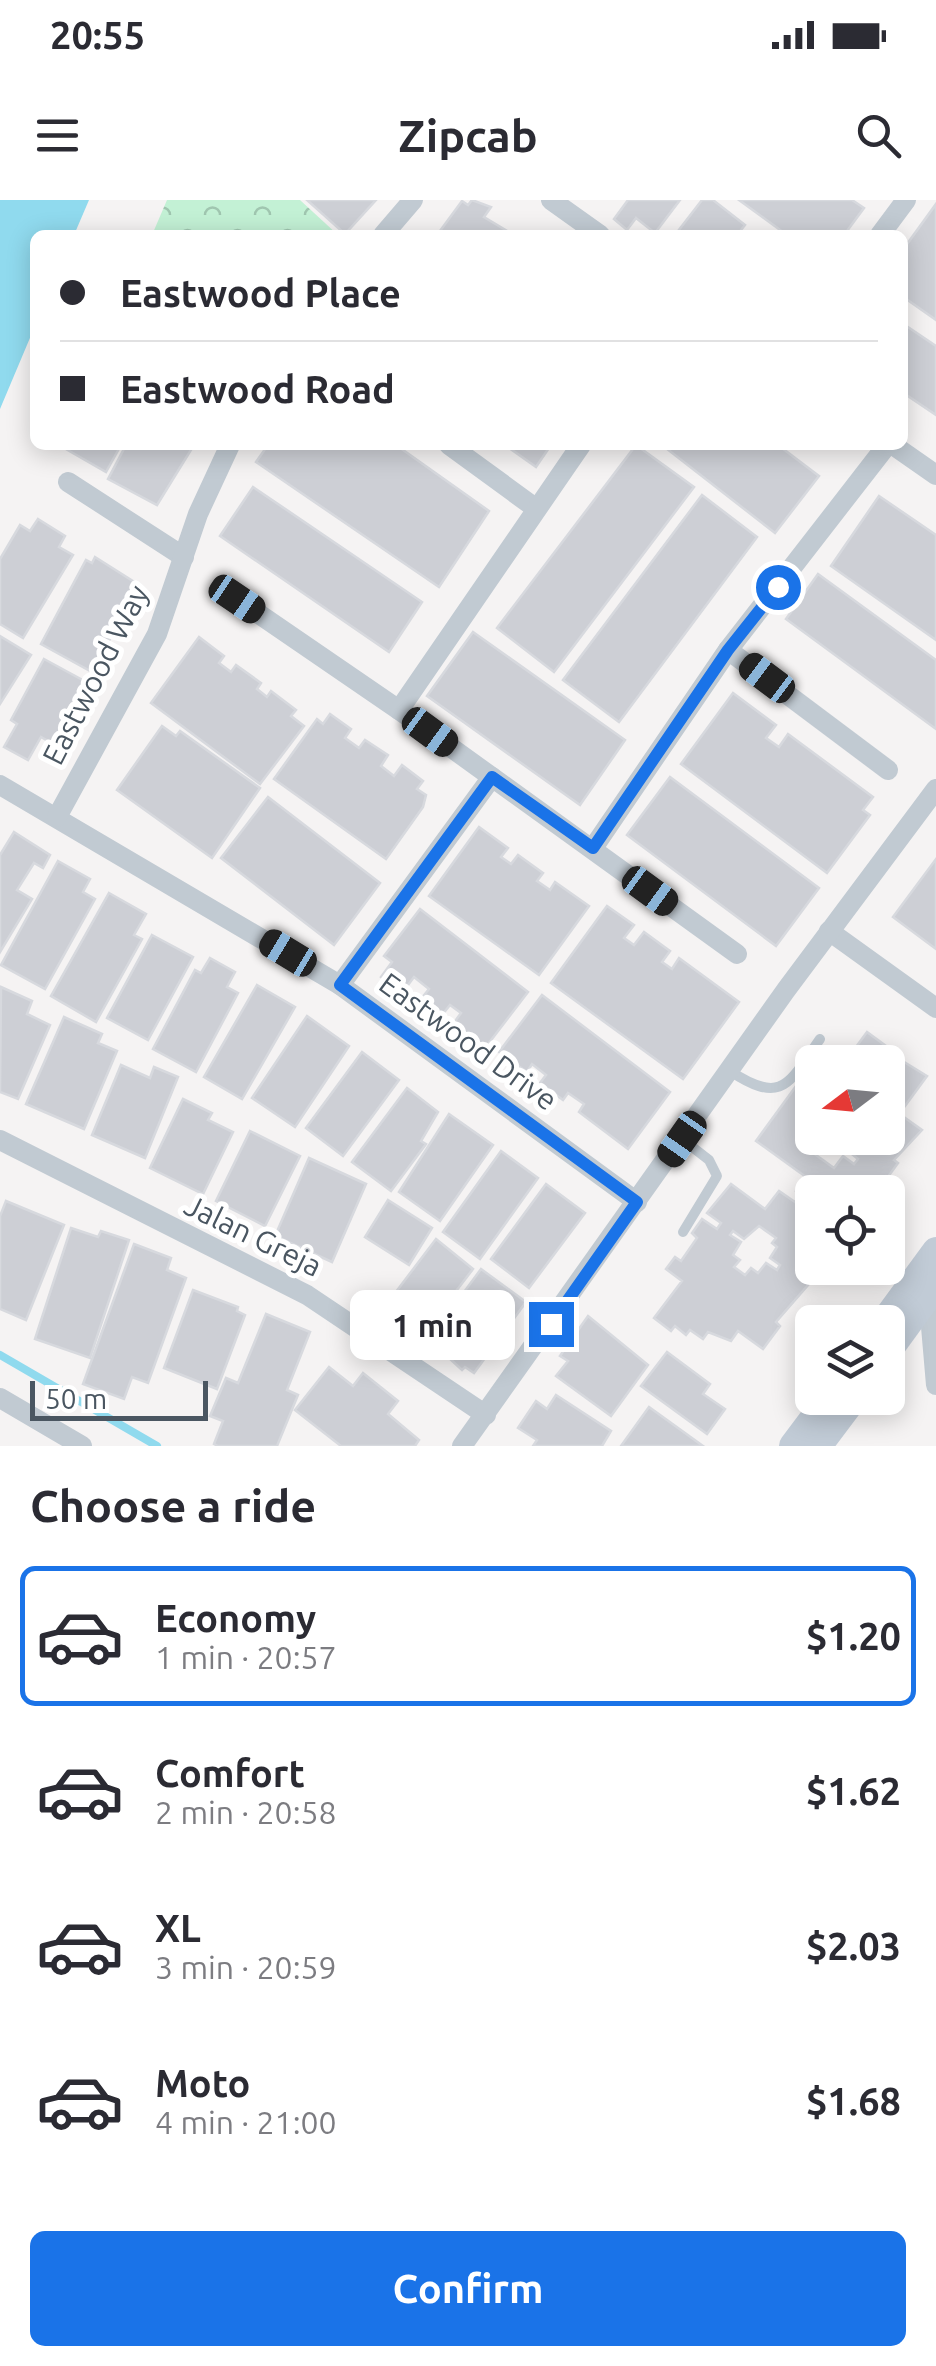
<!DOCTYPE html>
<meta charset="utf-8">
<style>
body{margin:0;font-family:Ubuntu,sans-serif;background:#f7f7f7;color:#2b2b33;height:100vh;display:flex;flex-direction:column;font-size:38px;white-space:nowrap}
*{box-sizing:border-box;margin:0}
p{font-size:32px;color:#7c7c81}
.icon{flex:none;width:55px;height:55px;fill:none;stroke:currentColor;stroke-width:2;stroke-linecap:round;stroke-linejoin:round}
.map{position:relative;height:1246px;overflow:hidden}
.details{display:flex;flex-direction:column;background:#fff;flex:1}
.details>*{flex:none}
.top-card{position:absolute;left:30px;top:30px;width:878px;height:220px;border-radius:15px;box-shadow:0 5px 25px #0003;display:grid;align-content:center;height:220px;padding:0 30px;background:#fff}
.needle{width:65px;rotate:254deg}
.fabs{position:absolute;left:795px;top:845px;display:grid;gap:20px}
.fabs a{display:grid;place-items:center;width:110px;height:110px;border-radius:15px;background:#fff;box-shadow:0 5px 25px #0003;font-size:50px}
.scale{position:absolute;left:30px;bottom:25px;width:178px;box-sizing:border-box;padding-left:10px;border:5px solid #4a5661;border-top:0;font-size:28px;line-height:35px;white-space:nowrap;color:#4a5661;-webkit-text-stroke:8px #fff;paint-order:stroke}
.end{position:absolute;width:45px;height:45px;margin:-22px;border:12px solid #1a73e8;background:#fff;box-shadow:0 0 0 5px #fff}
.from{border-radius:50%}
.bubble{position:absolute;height:70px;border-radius:15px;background:#fff;box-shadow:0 5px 25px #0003;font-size:32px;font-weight:700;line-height:70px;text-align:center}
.car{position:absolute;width:30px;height:60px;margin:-30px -15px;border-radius:12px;box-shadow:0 0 8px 2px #0007;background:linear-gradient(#222 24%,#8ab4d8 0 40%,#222 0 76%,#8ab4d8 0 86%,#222 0)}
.top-card b{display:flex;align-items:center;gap:35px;height:95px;font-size:38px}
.top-card b+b{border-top:2px solid #e1e1e2}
.top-card i{width:25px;height:25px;background:#2b2b33}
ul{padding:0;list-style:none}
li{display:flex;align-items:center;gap:30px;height:140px;margin:0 20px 15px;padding:0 10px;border:5px solid transparent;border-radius:15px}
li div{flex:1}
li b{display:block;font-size:38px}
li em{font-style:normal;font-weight:700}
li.selected{border-color:#1a73e8}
li>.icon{width:90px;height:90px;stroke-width:1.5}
h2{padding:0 30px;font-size:45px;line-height:120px}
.cta{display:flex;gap:20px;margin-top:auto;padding:20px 30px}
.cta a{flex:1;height:115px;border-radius:15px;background:#1a73e8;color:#fff;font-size:40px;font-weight:700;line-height:115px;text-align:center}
.status{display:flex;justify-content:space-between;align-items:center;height:70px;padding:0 50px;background:#fff;direction:ltr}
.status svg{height:28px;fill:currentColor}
header{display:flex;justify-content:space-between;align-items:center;height:130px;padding:0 30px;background:#fff;font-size:45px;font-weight:700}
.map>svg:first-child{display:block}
.park{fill:url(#park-crowns)}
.water{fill:#90daee}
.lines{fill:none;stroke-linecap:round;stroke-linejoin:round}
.stream{stroke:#90daee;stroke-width:8}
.building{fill:#cdcfd5;stroke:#d7d9de;stroke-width:2.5;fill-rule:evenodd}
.lane{stroke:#c1cad2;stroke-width:10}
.street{stroke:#c1cad2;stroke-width:20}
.secondary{stroke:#c1cbd6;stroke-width:28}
.route{stroke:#1a73e8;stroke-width:12}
.labels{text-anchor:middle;stroke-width:10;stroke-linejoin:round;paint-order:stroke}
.street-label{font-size:30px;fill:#4a5661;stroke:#fff}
</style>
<div class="status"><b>20:55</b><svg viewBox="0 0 49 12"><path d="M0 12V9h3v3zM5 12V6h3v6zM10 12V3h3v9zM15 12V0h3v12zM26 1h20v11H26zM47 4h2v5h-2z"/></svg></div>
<header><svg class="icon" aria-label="menu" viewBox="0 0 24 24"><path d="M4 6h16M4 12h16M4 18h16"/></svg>Zipcab<svg class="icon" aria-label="search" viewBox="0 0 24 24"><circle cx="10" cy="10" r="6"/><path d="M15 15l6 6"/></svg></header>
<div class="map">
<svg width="936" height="1246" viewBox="0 0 936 1246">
<defs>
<pattern id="park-crowns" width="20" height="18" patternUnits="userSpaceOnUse" patternTransform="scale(2.5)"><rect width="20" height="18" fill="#c3f1d5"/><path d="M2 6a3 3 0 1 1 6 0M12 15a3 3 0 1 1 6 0" fill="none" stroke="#a0c6b0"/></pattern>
</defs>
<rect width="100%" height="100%" fill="#f5f3f3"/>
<path class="park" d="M167,0H300L338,35H152Z"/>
<path class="water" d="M0,0H89L74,35H35V126L0,209Z"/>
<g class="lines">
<path class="stream" d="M0,1155L157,1246"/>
</g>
<g class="building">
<path d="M307,0H376L345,34Z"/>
<path d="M472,0L491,7L484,17L514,35H437L462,1L468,5Z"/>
<path d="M628,0H680L655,33L636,18L627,30L614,19Z"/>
<path d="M702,0H713L745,25L737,35H675Z"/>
<path d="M739,0H852L864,8L844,35H787Z"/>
<path d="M936,4V120L902,96V51Z"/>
<path d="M902,123L936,146V215L902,192Z"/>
<path d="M59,245H121L106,272Z"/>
<path d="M126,245H194L157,305L108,279Z"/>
<path d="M268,245H396L489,311L439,387L256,262Z"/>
<path d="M505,245H551L536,267Z"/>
<path d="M636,245L694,287L554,472L497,428Z"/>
<path d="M662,245H778L819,276L775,333Z"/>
<path d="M253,287L422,402L389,452L220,336Z"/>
<path d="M702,295L757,337L619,522L563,480Z"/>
<path d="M879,296L936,335V440L831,366Z"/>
<path d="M38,319L65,336L59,347L73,355L23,438L0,424V359L20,325L30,331Z"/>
<path d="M95,357L139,385L92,472L41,444L86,360L92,363Z"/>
<path d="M818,374L936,460V529L786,419Z"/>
<path d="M473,432L625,540L580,605L427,496Z"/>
<path d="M0,436L31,455L0,504Z"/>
<path d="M199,437L224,456L219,463L231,472L236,465L261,483L257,489L267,497L271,491L296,510L291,516L304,526L260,584L151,503Z"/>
<path d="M44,459L88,483L55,545L41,537L28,560L4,547L17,524L11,520Z"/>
<path d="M733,493L776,525L766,538L779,547L788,534L873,597L863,610L870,615L827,673L681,564Z"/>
<path d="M330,514L351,529L345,538L359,548L365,540L388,555L381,566L394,576L402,565L423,581L417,589L426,595L423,607L386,659L274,579L317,519L323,524Z"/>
<path d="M162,526L176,536L180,531L260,588L212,658L117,590Z"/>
<path d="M670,577L819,688L776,746L627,635Z"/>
<path d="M268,597L380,683L334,745L221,658Z"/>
<path d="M479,627L508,648L501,657L511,664L518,655L543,673L537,681L550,690L555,682L589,706L539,775L429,696Z"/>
<path d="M14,632L50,655L43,668L34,663L17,690L32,699L0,752V655Z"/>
<path d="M936,659V749L893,717Z"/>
<path d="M58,661L90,679L83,692L95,699L45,789L1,765Z"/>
<path d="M109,693L146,714L134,735L142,739L96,822L51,796Z"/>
<path d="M607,706L634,725L624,738L634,745L644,732L670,751L662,762L672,769L679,758L739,802L683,879L551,783Z"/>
<path d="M420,709L528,792L485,848L453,824L461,813L450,805L442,815L421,799L429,789L414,777L402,793L381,777L392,762L384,756Z"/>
<path d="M152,735L193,757L148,840L107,818Z"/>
<path d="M210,758L235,772L227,787L238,793L196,872L153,849L195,770L201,773Z"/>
<path d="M257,785L295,807L242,899L204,877Z"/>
<path d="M1,787L32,801L27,814L50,825L18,899L0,892Z"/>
<path d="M542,795L670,892L628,949L579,912L584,904L568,893L563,900L540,883L546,875L532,864L527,872L499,852Z"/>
<path d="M307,816L349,846L295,927L252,898Z"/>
<path d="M64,817L102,834L98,843L117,851L84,929L26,904Z"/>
<path d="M867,832L886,846L883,849L927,876L905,906L899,902L894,910L922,930L894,960L898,963L877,992H812V1068L822,1069L776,1122L780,1126L763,1149L738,1131L731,1141L708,1132L703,1139L690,1130L686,1135L675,1126L671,1131L654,1118L682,1081L666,1069L675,1057L681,1061L697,1038L692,1033L702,1019L717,1029L721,1023L707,1013L731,984L765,1009L779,991L795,1002L800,994L796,991L806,977L756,941L812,864V927L808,924L804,930L817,939L809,950L834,968L843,956L854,964L858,959L847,950L856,938H888V862H845ZM759,1026L776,1038L772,1043L777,1047L770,1058L780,1065L777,1070L766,1063L758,1073L751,1068L745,1075L734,1067L740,1060L733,1055L741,1042L730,1035L733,1031L744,1039Z"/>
<path d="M362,852L399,880L343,956L306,928Z"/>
<path d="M121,865L150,878L154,867L178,877L145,958L92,935Z"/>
<path d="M407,888L438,912L421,941L426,944L391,991L352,962Z"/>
<path d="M183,899L212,913L208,920L233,932L203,994L150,968Z"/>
<path d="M449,914L493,945L440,1021L399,992Z"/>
<path d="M250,931L300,956L265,1026L216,1001Z"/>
<path d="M501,951L538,978L480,1059L443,1032Z"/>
<path d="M309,958L366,984L332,1062L275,1036Z"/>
<path d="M546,984L585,1013L529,1088L491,1059Z"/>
<path d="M388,1000L432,1028L409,1065L365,1037Z"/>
<path d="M6,1001L64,1025L26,1120L0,1109V1016Z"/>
<path d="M71,1028L98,1037L101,1031L129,1040L90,1158L35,1139Z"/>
<path d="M436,1039L473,1069L420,1138L383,1109Z"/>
<path d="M134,1044L171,1058L167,1070L186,1078L148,1183L132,1177L124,1199L83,1184Z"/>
<path d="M481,1069L526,1102L474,1173L465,1167L462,1170L435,1145L459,1112L453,1107Z"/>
<path d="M193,1090L238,1107L237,1111L245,1115L217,1189L164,1168Z"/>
<path d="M266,1114L310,1132L287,1190L298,1195L277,1246H218L214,1244L223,1221L210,1216L226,1178L238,1183Z"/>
<path d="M588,1116L648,1165L611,1216L556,1176L568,1161L560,1156Z"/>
<path d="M667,1152L710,1184L703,1194L725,1209L707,1234L641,1186Z"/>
<path d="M329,1167L353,1186L363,1173L398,1201L388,1214L419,1240L415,1246H341L295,1210Z"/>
<path d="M556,1195L611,1231L602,1246H533L537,1240L518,1228L536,1201L547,1209Z"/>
<path d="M649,1207L703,1246H621Z"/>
</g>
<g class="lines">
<g class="lane">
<path d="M730,871C783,906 789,883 820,839"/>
<path d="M682,939L709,960L717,976L683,1032"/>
</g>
<g class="street">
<path d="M551,0L600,35"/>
<path d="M383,35L413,0"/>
<path d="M880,35L906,0"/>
<path d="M449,245L534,307"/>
<path d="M893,245L936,275"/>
<path d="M68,282L184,357"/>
<path d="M237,399L399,510L737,754"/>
<path d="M728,450L888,570"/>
<path d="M399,510L581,245"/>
<path d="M0,585L340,785L637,1002"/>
<path d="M57,617L157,434L198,314L230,245"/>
<path d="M593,648L728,450L887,245"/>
<path d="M829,731L936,808"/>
<path d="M340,785L492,577"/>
<path d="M0,940L307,1095L486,1215"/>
<path d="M928,1092L936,1185"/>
<path d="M0,1198L82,1246"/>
<path d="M462,1246L786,790L936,589"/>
</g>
<g class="secondary">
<path d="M884,1122L936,1051"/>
<path d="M888,1151L936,1085"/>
<path d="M793,1246L829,1198"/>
<path d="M818,1246L854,1198"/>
</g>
</g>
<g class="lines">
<path class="route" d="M551,1124L637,1002L340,785L492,577L593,648L728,450L778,387"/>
</g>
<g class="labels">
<g class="street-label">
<text transform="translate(96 475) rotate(-63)" y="10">Eastwood Way</text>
<text transform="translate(468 842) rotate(36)" y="10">Eastwood Drive</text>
<text transform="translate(253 1036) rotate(26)" y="10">Jalan Greja</text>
</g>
</g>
</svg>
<div class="fabs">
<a><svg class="needle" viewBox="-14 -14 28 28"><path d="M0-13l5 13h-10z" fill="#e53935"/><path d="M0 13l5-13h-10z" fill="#7c7c81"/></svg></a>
<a><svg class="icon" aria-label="locate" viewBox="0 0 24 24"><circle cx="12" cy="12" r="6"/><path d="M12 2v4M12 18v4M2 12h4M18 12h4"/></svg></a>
<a><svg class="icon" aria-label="layers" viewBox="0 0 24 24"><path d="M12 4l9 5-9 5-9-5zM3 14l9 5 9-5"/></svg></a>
</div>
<div class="scale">50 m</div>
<i class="end from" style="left:778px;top:387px"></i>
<i class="end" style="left:551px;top:1124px"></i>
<div class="bubble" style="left:350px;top:1090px;width:165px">1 min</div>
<i class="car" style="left:237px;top:399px;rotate:124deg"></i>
<i class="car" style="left:767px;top:478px;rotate:307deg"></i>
<i class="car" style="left:430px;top:532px;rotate:126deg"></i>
<i class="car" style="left:650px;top:691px;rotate:126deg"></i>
<i class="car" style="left:288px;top:753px;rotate:301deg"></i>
<i class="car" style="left:682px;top:939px;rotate:215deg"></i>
<div class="top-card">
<b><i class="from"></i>Eastwood Place</b>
<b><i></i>Eastwood Road</b>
</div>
</div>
<section class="details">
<h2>Choose a ride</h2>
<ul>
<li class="selected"><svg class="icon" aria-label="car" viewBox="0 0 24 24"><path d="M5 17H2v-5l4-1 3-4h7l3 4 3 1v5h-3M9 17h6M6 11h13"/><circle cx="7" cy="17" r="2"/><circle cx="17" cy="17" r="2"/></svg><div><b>Economy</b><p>1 min · 20:57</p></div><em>$1.20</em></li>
<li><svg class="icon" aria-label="car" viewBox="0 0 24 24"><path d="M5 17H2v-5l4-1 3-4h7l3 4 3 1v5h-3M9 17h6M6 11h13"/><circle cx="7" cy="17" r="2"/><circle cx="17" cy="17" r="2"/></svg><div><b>Comfort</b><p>2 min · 20:58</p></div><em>$1.62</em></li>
<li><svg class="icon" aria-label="car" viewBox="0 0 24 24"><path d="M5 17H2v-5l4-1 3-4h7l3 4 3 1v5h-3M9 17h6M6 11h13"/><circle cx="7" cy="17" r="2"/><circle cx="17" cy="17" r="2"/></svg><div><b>XL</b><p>3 min · 20:59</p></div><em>$2.03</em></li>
<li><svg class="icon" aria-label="car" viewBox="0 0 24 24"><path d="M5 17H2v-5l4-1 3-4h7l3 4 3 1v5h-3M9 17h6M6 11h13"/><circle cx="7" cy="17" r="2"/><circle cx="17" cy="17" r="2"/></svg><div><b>Moto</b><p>4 min · 21:00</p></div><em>$1.68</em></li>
</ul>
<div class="cta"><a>Confirm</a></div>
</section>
